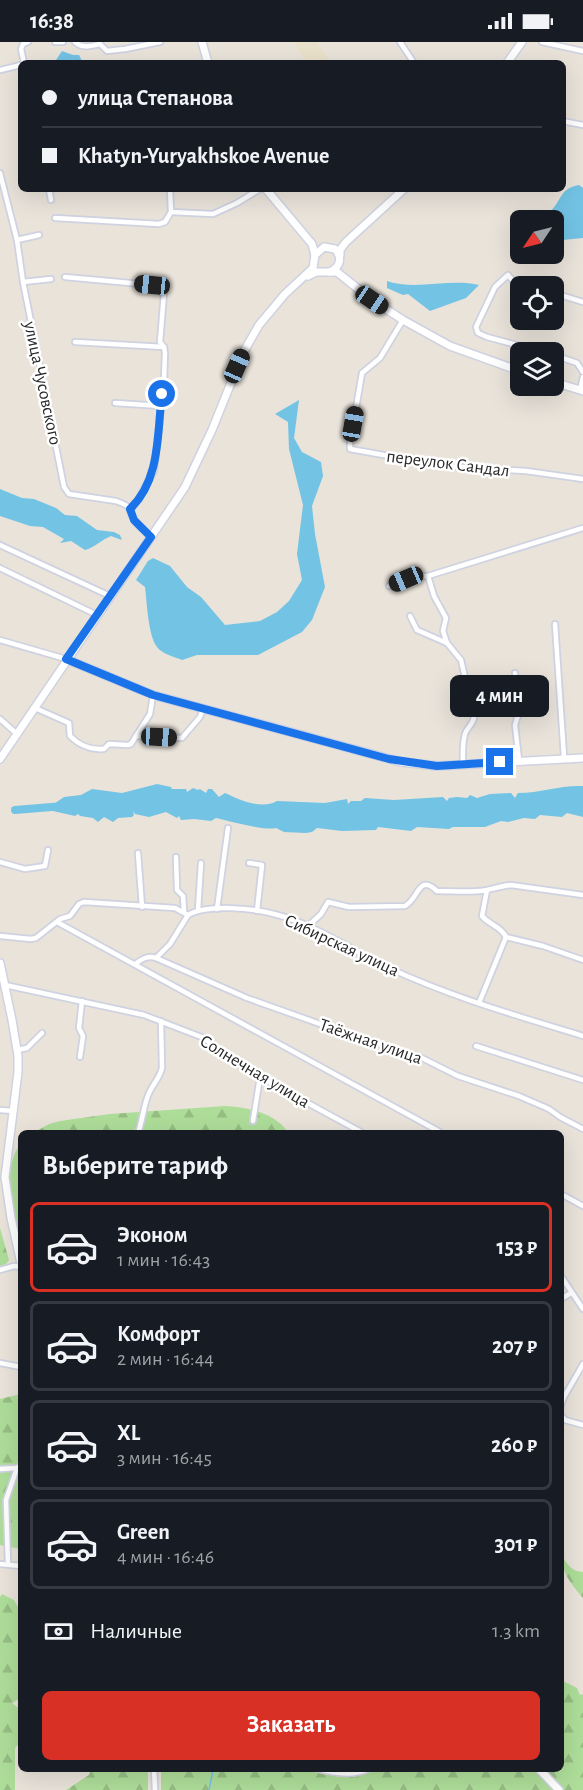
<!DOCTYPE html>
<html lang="ru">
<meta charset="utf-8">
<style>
body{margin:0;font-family:"Alegreya Sans",sans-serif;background:#242831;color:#f1f3f6;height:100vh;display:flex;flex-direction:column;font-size:22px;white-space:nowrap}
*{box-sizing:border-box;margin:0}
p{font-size:20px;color:#9ea1a6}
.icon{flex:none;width:33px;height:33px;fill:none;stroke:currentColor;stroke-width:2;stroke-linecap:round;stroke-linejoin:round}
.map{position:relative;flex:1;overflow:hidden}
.sheet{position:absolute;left:18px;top:1088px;width:546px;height:642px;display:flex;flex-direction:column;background:#171b24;border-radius:9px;box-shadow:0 6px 24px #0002}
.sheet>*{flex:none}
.top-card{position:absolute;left:18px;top:18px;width:548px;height:132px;border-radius:9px;box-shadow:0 6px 24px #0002;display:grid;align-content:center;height:132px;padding:0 24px;background:#171b24}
.needle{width:39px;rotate:235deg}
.buttons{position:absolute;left:510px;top:168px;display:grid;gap:12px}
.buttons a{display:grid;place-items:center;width:54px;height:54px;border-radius:9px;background:#171b24;box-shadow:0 6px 24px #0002;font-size:30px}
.end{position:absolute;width:27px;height:27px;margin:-14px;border:8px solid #1a73e8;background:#fff;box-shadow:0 0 0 3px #fff}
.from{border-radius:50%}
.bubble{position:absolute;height:42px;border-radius:9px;background:#171b24;box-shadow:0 6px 24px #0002;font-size:20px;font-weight:700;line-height:42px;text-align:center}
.car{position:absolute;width:18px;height:36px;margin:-18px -9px;border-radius:8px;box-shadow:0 0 4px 2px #0007;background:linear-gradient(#222 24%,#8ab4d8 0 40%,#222 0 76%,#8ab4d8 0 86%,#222 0)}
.top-card b{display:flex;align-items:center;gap:21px;height:57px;font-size:22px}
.top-card b+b{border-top:2px solid #363941}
.top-card i{width:15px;height:15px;background:#f1f3f6}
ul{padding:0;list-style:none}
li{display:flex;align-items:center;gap:18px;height:90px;margin:0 12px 9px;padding:0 12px;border:3px solid #363941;border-radius:9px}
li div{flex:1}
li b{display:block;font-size:22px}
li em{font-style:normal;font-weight:700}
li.active{border-color:#d93025}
li>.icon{width:54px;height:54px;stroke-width:1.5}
h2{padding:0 24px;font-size:27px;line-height:72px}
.pay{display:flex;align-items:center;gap:15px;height:66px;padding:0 24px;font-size:22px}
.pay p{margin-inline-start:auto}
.cta{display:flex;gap:12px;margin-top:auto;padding:12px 24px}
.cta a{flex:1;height:69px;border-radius:9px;background:#d93025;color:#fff;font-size:24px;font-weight:700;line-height:69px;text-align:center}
.status{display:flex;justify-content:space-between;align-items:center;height:42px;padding:0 30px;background:#171b24;direction:ltr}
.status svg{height:16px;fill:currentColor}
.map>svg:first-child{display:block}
.education{fill:#eae1ca}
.forest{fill:url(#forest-firs)}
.water{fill:#73c3e5}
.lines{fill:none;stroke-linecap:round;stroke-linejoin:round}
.stream{stroke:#73c3e5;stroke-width:1.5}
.river{stroke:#73c3e5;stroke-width:8}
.street-casing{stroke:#cfd2e0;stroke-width:8}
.secondary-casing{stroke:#cfd2e0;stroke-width:10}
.street{stroke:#fff;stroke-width:4.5}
.secondary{stroke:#fff;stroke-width:7}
.route{stroke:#1a73e8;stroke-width:8}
.labels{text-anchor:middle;stroke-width:5;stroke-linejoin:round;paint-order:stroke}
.street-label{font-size:18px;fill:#282828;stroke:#fff}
</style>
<div class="status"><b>16:38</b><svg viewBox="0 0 49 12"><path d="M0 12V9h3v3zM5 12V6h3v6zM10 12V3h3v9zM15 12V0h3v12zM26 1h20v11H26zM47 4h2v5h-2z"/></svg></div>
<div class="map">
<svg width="583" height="1748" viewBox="0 0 583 1748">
<defs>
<pattern id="forest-firs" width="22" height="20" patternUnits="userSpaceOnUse" patternTransform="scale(1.5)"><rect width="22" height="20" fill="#aedd99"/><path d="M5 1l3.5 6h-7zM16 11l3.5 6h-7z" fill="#96be84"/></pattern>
</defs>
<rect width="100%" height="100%" fill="#e9e3da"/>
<path class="education" d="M294,0H317L328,18L322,21H307Z"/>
<g class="forest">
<path d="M225,1064C248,1065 274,1071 288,1090H35L49,1082L60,1079L110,1072Z"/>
<path d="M21,1102V1203C11,1181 2,1120 21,1102Z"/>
<path d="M0,1186L9,1218L6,1222L0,1224Z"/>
<path d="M21,1352V1507L0,1503V1357Z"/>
<path d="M561,1512C566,1521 572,1530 583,1530V1556C572,1543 561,1530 561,1512Z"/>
<path d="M2,1552L14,1558L21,1570V1656L12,1661L21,1668V1699L15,1706V1748H0V1555Z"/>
<path d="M561,1638L577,1646L580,1653L583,1652V1748H563L542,1727L561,1726Z"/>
<path d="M299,1726C326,1733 352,1742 377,1727H533L554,1748H161V1727Z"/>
<path d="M91,1727H148V1748H66L89,1733Z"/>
</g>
<g class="water">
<path d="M62,9L73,13H79L83,21H57L56,18Z"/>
<path d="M579,143L583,146V196L563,198L554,204V178H537C541,176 547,173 550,170C563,157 559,147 579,143Z"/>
<path d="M387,239C416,249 449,236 479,243L466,256L430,269L408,252L403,253L387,246Z"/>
<path d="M299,358L294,396L302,410L321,420L323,434L312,464L315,492L325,545L312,578L302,590L258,613H197L182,618C175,615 162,612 157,605C148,593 147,560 145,545L136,538L148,519L153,516L170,524L187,545L201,555L225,583L260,579L277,570L289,559L302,538L297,512L303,463L289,407L288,380L275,372Z"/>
<path d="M0,447L22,456L34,457L56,466L65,473L77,474L97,488L114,490L120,493L122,498L111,494C101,498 94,506 85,508L71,499L60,501L64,497L43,485L30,484L0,474Z"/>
<path d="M157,742L171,745L172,747H186L187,750L193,746L198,748L200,747L206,751L208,747H212L219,755L225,751C240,758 261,768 277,759L325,761L347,757L348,762L351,759H361L365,756L394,758L443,755L447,759L449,756L457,755L467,756L470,753L477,756L490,752L511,751L515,756L518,751C541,751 560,743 583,744V775L567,771L562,775L540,773L535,777L524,776L508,780L501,779L485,785H453L449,787L417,785L411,789L378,785L376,788L342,789L317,786L312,790L306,791L284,790L276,786C266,789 228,779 216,776L211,779L194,777L181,778L179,774L177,776L166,770L149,775L135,772L133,769L134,773L132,775L118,776L113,780L104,775L98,780L93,776L80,774L78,772L75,774L53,769L54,762L64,755L81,753L92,747L122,751Z"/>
</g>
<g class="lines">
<path class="stream" d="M209,1748L213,1728"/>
<path class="river" d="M15,768L64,764"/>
<g class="street-casing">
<g id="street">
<path d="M55,0H63"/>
<path d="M75,0C83,7 90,4 100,2L107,9L125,7L160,0"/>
<path d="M400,0L414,21"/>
<path d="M542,0L583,9"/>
<path d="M24,21L21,7L23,2L28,0"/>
<path d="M0,28L21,23"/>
<path d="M562,79L583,83"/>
<path d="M0,131L17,198L23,240L64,445L69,452L116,459C132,465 127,464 133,476C136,484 145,489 151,495"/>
<path d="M49,147L51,158"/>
<path d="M170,147L171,170L213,172L237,161L260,147"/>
<path d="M55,176L159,182L165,180L171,170"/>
<path d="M17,198L39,193"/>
<path d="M65,235L152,243L160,245L164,251L160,300L164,305L165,311L164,338L154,429L138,458L131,467"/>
<path d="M23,240L51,237"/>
<path d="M527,244L513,239L508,233L495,245L476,285L478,291L487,295L544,310"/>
<path d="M554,251L583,260"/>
<path d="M403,278L380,316L362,331L350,401V407L445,424L526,429L583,437"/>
<path d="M75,300L164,305"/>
<path d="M554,313L577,321L583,330"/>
<path d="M580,348L583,335"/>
<path d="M115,361L161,364"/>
<path d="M0,503L110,554"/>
<path d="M0,526L97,573"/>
<path d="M428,534L583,486"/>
<path d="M389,544L414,534H428L434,554L446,576L443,589L447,601L461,618L474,675C473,683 467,685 465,692C462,702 463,713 463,723"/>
<path d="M410,574L417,588L447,601"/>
<path d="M555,582L564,715"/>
<path d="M0,598L66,617"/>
<path d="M515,631L519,670L515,683L519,718"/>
<path d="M35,666L69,681L70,694C80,704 90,708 104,707L109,702L128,703L131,702L150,672L153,653"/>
<path d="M0,677L17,692"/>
<path d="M136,694L182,696L200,675L203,667"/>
<path d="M138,811L142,865"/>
<path d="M176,815L177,848L183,854L184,870"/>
<path d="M0,820L25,827L45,824L48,808"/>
<path d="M249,821L262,823L257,869"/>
<path d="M487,848L482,874C489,883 501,884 506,895L543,904L583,918"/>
<path d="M217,867L228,786"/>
<path d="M198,868L201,821"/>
<path d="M57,880L440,1090"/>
<path d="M308,884L321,872L328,860L349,865L405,864C419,857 418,831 437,849C453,849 471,851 487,848C495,846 502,844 511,843L583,853"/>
<path d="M0,894L31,897L36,896L60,877L70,874L79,862L84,860L175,866L188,873C208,862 252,866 274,872C315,882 351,908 389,926C451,955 518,974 583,994"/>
<path d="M156,916L170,902L188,873"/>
<path d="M135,922C142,917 148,913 156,916L247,956L351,993L420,1015L458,1034L519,1054L549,1067L560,1075L583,1087"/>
<path d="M5,943L144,973L204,996L230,1017L260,1035L361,1090"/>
<path d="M479,961L506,895"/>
<path d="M476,1004L583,1038"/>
<path d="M17,1008L27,1006L42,991"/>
<path d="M80,1015L83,994L79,986L82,959"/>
<path d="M0,1068L14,1069"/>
<path d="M253,1079L260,1035"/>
<path d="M139,1088C143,1076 144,1060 150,1049C154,1041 160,1035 162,1026L161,979"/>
<path d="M561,1152L583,1164"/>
<path d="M0,1228L14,1224L21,1225"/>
<path d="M561,1234L583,1267"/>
<path d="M561,1257L571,1251"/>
<path d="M0,1321L21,1325"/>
<path d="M561,1363L564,1355L583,1322"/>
<path d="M561,1373L565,1378L583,1383"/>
<path d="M0,1427L17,1426"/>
<path d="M0,1522L21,1524"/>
<path d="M8,1522L6,1458L17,1426L21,1423"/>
<path d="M154,1726L155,1748"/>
</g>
</g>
<g class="secondary-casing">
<g id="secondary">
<path d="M202,0L208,21"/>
<path d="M507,21L522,0"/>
<path d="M266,147L312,202L315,213"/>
<path d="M340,213V208L346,200L404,147"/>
<path d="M308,234L316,230H337L372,258L403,278L450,304L520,329"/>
<path d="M554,340L583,349"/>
<path d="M66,617L153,653L401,720L437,724L583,716"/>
<path d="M0,717L185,445L212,388L243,311L259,283L285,252L313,226L315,213L324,205L335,207C343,216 340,225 330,230"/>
<path d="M0,921L12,978L18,1014V1030L5,1135L11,1176L21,1221"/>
<path d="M319,1726C336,1730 352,1733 368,1726"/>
<path d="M538,1726L559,1748"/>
</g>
</g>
<use href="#street" class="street"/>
<use href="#secondary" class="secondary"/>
</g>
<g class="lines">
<path class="route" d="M162,352C157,390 161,438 130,467L134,478L151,495L66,617L153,653L389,717L437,724L500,720"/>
</g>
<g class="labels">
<g class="street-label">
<text transform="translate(43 341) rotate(78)" y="6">улица Чусовского</text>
<text transform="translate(448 421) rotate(7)" y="6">переулок Сандал</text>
<text transform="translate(342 903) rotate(25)" y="6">Сибирская улица</text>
<text transform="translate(371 999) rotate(19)" y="6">Таёжная улица</text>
<text transform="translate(255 1029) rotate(31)" y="6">Солнечная улица</text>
</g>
</g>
</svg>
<div class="buttons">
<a><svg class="needle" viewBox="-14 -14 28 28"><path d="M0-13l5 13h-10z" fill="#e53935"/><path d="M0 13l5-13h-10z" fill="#9ea1a6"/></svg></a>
<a><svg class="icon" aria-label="locate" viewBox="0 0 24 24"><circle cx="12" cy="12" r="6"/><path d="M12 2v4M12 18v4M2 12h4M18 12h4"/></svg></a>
<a><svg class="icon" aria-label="layers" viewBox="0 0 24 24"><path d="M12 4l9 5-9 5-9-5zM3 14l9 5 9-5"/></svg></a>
</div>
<i class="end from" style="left:162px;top:352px"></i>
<i class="end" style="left:500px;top:720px"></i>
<div class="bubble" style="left:450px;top:633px;width:99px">4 мин</div>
<i class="car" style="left:152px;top:243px;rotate:276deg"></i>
<i class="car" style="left:372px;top:258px;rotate:124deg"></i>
<i class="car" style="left:237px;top:324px;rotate:24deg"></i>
<i class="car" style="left:353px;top:382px;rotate:10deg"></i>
<i class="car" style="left:406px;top:537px;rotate:247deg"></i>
<i class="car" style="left:159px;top:695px;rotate:93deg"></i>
<div class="top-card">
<b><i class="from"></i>улица Степанова</b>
<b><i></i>Khatyn-Yuryakhskoe Avenue</b>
</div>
<section class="sheet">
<h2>Выберите тариф</h2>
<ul>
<li class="active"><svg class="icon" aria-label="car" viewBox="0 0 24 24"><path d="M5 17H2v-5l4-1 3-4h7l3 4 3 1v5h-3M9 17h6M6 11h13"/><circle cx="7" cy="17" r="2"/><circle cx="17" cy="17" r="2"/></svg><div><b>Эконом</b><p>1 мин · 16:43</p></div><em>153 ₽</em></li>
<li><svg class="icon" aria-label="car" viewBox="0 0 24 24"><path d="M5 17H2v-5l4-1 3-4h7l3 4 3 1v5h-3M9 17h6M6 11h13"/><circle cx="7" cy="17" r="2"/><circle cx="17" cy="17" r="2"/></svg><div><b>Комфорт</b><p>2 мин · 16:44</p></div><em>207 ₽</em></li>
<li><svg class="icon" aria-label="car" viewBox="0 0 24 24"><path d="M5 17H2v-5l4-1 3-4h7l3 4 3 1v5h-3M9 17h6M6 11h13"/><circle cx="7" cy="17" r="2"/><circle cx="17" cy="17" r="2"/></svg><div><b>XL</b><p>3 мин · 16:45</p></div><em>260 ₽</em></li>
<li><svg class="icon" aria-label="car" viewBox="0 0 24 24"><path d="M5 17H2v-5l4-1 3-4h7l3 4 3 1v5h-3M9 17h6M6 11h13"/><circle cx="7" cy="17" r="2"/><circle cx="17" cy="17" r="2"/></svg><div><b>Green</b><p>4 мин · 16:46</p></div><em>301 ₽</em></li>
</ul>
<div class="pay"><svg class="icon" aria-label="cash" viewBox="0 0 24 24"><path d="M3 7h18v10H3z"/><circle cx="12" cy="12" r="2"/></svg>Наличные<p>1.3 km</p></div>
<div class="cta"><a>Заказать</a></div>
</section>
</div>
